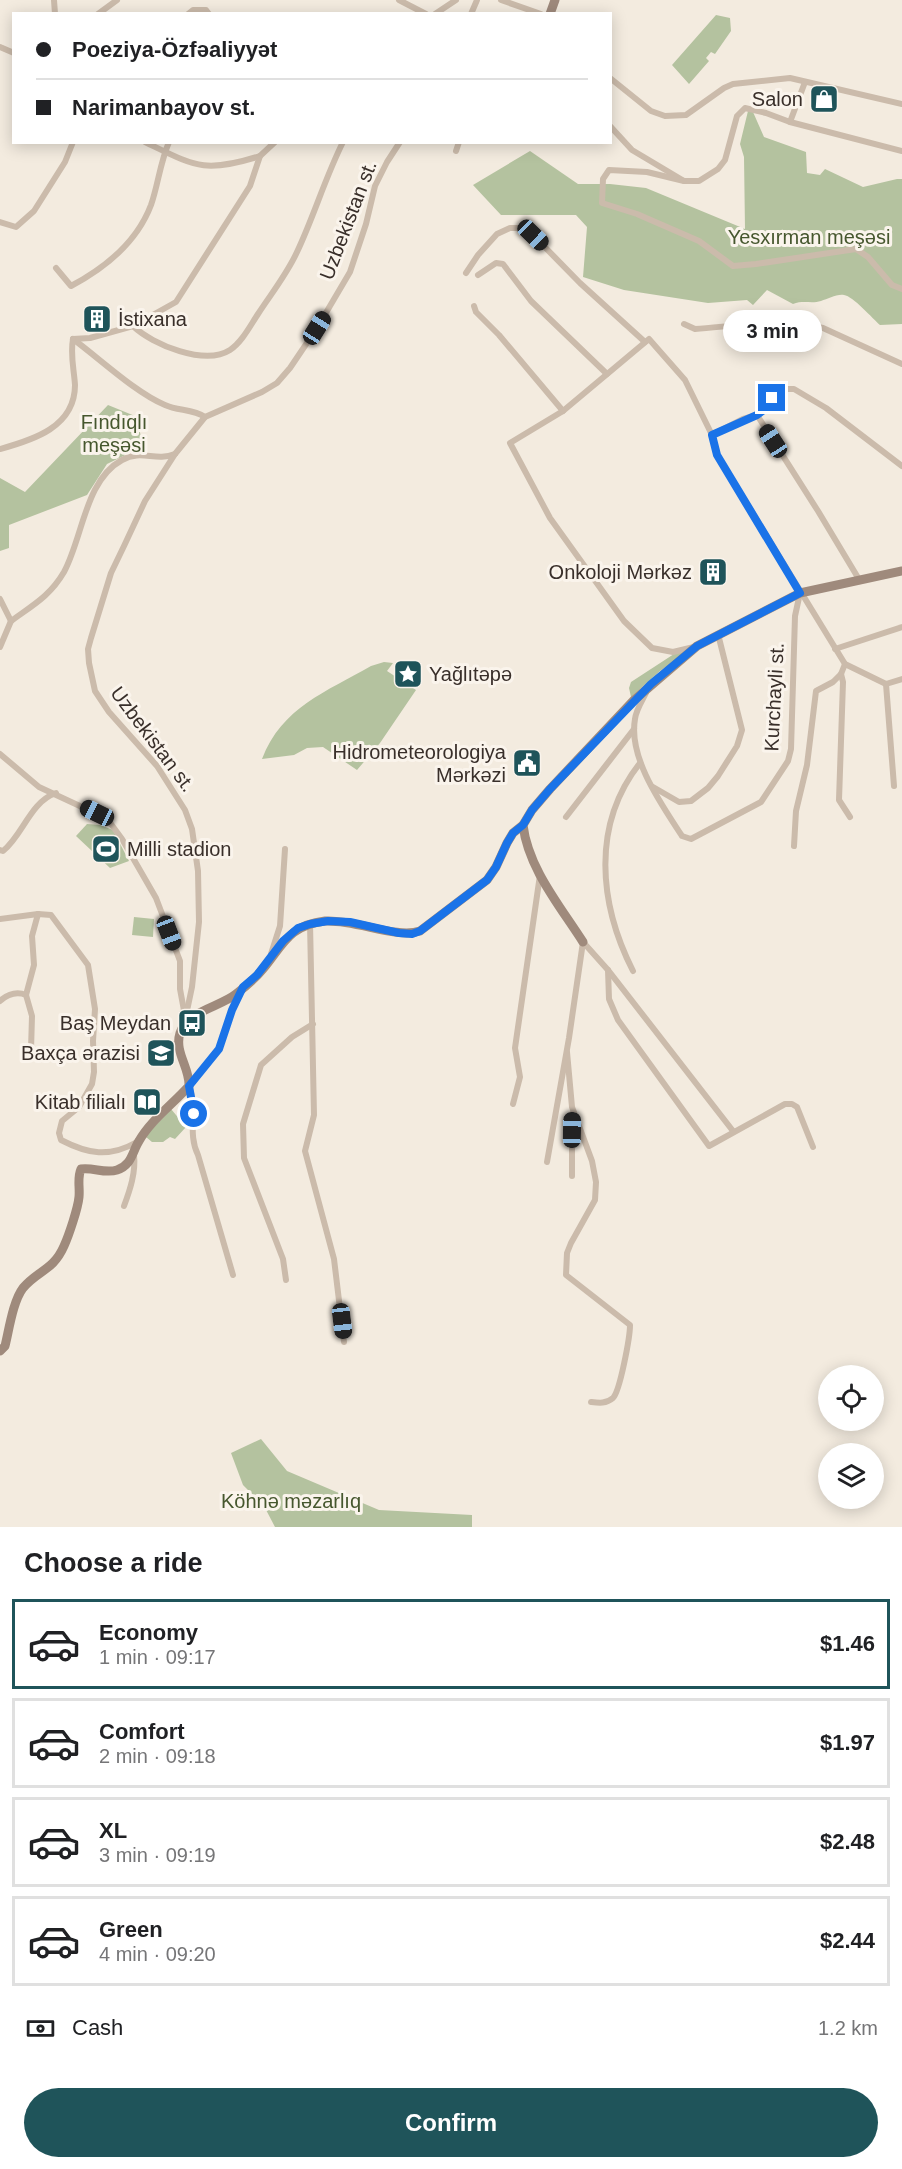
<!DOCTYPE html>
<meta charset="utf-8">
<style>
body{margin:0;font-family:Arial,sans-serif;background:#f6f6f6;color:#202124;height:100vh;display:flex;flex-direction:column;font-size:22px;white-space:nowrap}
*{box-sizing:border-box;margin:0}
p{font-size:20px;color:#757577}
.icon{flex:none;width:33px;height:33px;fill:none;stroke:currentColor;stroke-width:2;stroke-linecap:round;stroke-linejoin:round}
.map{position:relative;height:1527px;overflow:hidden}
.side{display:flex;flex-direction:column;background:#fff;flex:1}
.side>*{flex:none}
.banner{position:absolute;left:12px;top:12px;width:600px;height:132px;border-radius:0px;box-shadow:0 3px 15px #0003;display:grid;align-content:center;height:132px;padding:0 24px;background:#fff}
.controls{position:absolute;left:818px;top:1365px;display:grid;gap:12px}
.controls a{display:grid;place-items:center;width:66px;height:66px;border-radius:50%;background:#fff;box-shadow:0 3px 15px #0003;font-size:30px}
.end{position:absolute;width:27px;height:27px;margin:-14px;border:8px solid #1a73e8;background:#fff;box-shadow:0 0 0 3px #fff}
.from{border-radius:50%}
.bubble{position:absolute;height:42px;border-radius:21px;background:#fff;box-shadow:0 3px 15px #0003;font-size:20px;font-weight:700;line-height:42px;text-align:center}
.car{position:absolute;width:18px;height:36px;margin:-18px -9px;border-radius:8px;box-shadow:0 0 4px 2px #0007;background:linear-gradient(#222 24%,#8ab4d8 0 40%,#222 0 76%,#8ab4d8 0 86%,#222 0)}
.banner b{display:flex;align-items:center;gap:21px;height:57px;font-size:22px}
.banner b+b{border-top:2px solid #e0e0e0}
.banner i{width:15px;height:15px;background:#202124}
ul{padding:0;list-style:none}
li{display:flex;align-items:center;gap:18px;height:90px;margin:0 12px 9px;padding:0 12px;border:3px solid #e0e0e0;border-radius:0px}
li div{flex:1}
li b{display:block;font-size:22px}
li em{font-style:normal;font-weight:700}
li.active{border-color:#1f545a}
li>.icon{width:54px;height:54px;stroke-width:1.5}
h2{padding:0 24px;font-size:27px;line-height:72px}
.pay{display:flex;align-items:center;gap:15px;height:66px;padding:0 24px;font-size:22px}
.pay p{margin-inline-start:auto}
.primary-button{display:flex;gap:12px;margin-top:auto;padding:12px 24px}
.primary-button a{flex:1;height:69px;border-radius:36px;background:#1f545a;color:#fff;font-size:24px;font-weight:700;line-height:69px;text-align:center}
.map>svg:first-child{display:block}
.green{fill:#b4c29f}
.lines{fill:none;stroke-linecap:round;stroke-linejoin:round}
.street{stroke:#cbbbab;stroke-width:6}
.secondary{stroke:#9f8a7c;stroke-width:9}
.route{stroke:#1a73e8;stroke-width:8}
.labels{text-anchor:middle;stroke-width:6;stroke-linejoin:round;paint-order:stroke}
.poi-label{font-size:20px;fill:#392f2a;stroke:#faf4ec;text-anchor:end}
.street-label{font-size:20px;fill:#392f2a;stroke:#faf4ec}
.park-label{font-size:20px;fill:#46572e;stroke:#faf4ec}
</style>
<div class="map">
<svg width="902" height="1527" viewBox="0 0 902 1527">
<rect width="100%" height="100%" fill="#f3ebdf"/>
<g class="green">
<path d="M716,15L730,18L731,31L715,54L711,52L706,58L709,61L689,84L672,65Z"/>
<path d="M748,111L753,112L764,137L806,152L807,173L820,175L825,169L863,187L897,179H902V324L880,325C873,319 853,296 844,295C836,294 828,299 821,301C812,304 803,300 793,304L767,290L753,305L747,300L708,303L624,290L583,277L587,227L576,215H501L473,185L530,151L578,184H610L646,188L745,229L744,157L740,144Z"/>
<path d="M108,405L135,416L144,446L107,464L87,495L9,525V548L0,551V478L25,492Z"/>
<path d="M688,651L660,671L631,697L629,688L631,682L674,654Z"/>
<path d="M384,662L393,663L387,671L416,690L380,743L357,770L323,747L307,748L294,755L262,759C282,707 326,692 371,666Z"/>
<path d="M87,824L100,825L113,830L129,861L110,868L76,836Z"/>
<path d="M134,917L154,919L153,937L132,935Z"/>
<path d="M171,1109L186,1127L175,1139L170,1137L163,1142H152L146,1137C153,1126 163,1119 171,1109Z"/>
<path d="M261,1439L287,1471L379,1510L472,1515V1527H275L264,1506L243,1485L231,1453Z"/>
</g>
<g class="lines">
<g class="street">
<path d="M54,0L55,14"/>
<path d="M399,0L426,14"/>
<path d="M501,0L541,14"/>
<path d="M98,14L117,0"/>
<path d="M188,14L193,10H206L209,14"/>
<path d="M435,14L456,0"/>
<path d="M471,14L477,0"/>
<path d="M0,47L14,53"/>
<path d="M610,78L651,111L665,116L686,115L724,88L733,84L790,78L902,104"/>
<path d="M790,122L805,82"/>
<path d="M610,126L632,150L684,181H699L718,169L725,160L737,116L745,108L766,113L790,122L902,151"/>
<path d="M145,142C195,166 204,174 260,156"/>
<path d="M456,151L459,142"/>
<path d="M684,181L647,172L609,170L603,179L602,203L637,214L699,241L733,266L756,264L856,249L868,257L892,285L902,289"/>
<path d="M0,222L16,227L34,211L65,162L73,142"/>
<path d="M56,268L71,286C105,268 137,242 151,205C158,185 160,163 169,142"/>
<path d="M466,273L478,255L497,234L510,228H522L533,235L580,283L645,342"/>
<path d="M478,275L496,263L503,264L531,301L607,374"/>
<path d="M474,306L476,312L499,335L563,411"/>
<path d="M684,324L695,329C737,326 781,318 823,328L902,364"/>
<path d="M133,326C153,345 205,366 230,350C242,342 250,326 258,314C271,294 287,274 297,252C314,216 325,178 343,142"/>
<path d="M73,339L90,338L133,326L176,302L250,186L260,156L275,142"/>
<path d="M73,339C100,359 136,393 165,405C178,411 193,409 205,417"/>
<path d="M757,415L765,409L781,389H794L826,408L902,466"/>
<path d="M712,435L743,419L757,415L818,511L860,581"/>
<path d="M0,449C33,440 75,427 75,385C74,369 70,355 73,339"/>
<path d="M0,599L11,621"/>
<path d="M11,621C33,605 50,596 64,572C83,537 85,480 122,460C142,449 155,462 175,454"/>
<path d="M0,647L11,621"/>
<path d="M694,647L673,652L652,648L624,621L550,518L510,443L563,411L649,339L685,380L712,435L717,455L845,664L886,684L902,679"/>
<path d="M835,649L902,627"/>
<path d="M845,664L841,674L843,682L839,800L850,817"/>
<path d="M886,684L894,786"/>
<path d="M646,693C642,701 636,710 635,719C628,758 662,805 682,836L691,839L761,802L788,761L791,749L795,616L800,593"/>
<path d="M0,754L39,787L97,814L111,824L122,839L156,898L180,961V989L185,1016"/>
<path d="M653,787L679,802L691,801L708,788L718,776L737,746L742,730L718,634"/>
<path d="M566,817L634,729"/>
<path d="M794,846L796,811L807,765L816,691L833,682L841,674"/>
<path d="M0,850L3,851C23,835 30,802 56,793"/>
<path d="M0,919L38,914L51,915L88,965L95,1009L93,1041L94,1072L92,1084L79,1107L62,1121L59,1133L61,1140C88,1154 109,1158 137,1142"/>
<path d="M310,923L314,1115L305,1151L334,1259L344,1342"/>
<path d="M583,942L608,970L733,1131"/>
<path d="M271,954L280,926L285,849"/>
<path d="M608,970L609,999L618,1020L709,1146L785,1104H792L797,1107L813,1147"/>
<path d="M633,971C599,904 591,825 640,763"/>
<path d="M26,995L34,965L32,936L38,914"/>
<path d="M0,1001C8,994 16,991 26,995L32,1016L31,1050"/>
<path d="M184,1025L192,987L199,922L198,871L192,829L185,810L157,766L109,712L95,691L89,663L88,649L91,638L111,573L124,546L145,501L175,454L205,417L262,392L277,383L290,368L317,328L350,272L366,224L375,186L387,162L400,142"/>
<path d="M567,1052L572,1107L592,1161L596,1182L595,1200L571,1243L567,1253L566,1275L630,1325C630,1337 620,1391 613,1398C606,1404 599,1403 591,1402"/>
<path d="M513,1104L520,1077L515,1048L540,875"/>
<path d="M547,1162L569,1038L583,942"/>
<path d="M572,1176V1114"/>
<path d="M124,1206C130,1190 136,1172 134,1155"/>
<path d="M233,1275L198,1155C187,1133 198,1110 189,1086L219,1049L232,1010L241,992"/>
<path d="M286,1280L283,1259L244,1158L243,1124L261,1065L292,1037L313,1024"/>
</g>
<g class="secondary">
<path d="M550,14L555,0"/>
<path d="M583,942C560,906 528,868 523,825L532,810L550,789L633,701L697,646L800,593L902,571"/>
<path d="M0,1351L5,1346C9,1330 13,1301 23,1288C38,1270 53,1271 64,1246C69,1235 78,1208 79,1197C80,1187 77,1178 81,1169C93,1167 105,1174 117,1170C132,1165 132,1152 139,1141C151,1120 173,1104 189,1086C190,1068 174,1052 180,1033C187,1011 220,1007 236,994C245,987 255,979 263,969C283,945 289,925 325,921C355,919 396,939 420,931L487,880L496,867L507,843L513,833L523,825"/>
</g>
</g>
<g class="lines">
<path class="route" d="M194,1114L189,1086L219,1049L232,1010L243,987L257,975L283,941L298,928L310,924L328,921L350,922L399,933L412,934L420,931L487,880L496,867L507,843L513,833L523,825L532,810L550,789L651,684L697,646L800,593L717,455L712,435L757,415L765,409L772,398"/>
</g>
<defs>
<g id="shop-square" transform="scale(1.5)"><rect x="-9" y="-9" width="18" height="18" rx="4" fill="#1f545a" stroke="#faf4ec"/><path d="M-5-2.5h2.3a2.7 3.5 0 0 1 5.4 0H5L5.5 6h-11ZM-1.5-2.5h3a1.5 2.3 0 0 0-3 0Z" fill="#fff"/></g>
<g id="building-square" transform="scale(1.5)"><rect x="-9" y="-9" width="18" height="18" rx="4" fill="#1f545a" stroke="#faf4ec"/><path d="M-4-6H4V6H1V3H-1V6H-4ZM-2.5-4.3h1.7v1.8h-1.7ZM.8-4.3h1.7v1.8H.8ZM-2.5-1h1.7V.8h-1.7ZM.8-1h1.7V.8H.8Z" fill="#fff"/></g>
<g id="sight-square" transform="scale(1.5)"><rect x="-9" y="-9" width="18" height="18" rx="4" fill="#1f545a" stroke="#faf4ec"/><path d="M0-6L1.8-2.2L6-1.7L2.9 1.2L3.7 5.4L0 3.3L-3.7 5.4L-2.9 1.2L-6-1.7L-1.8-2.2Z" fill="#fff"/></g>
<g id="civic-square" transform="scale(1.5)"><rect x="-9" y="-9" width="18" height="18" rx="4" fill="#1f545a" stroke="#faf4ec"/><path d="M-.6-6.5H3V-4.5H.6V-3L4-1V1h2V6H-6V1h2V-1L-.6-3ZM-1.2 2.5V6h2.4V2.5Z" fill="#fff"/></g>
<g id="stadium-square" transform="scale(1.5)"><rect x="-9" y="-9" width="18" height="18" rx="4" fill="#1f545a" stroke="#faf4ec"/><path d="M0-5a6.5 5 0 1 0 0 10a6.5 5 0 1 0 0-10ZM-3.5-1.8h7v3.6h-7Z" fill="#fff"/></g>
<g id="bus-square" transform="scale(1.5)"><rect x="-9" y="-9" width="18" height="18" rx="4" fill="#1f545a" stroke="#faf4ec"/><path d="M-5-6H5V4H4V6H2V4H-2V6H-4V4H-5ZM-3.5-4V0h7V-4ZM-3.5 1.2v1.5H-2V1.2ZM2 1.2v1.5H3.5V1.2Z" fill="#fff"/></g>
<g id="school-square" transform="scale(1.5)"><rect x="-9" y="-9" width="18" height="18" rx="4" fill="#1f545a" stroke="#faf4ec"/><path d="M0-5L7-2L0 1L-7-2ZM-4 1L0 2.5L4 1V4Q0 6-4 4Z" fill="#fff"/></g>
<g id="library-square" transform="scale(1.5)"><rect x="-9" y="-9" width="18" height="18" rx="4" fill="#1f545a" stroke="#faf4ec"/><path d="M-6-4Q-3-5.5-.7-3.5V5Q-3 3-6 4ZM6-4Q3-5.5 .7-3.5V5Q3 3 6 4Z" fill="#fff"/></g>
</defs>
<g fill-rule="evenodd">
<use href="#shop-square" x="824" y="99"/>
<use href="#building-square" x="97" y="319"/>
<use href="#building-square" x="713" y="572"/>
<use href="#sight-square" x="408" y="674"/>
<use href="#civic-square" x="527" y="763"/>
<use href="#stadium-square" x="106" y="849"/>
<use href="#bus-square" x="192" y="1023"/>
<use href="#school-square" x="161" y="1053"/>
<use href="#library-square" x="147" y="1102"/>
</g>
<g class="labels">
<g class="poi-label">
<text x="803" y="106">Salon</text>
<text x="118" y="326" text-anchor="start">İstixana</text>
<text x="692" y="579">Onkoloji Mərkəz</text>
<text x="429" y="681" text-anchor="start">Yağlıtəpə</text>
<text x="506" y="759">Hidrometeorologiya<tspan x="506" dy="23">Mərkəzi</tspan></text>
<text x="127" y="856" text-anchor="start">Milli stadion</text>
<text x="171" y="1030">Baş Meydan</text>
<text x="140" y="1060">Baxça ərazisi</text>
<text x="126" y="1109">Kitab filialı</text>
</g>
<g class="street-label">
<text transform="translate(348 220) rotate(-69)" y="7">Uzbekistan st.</text>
<text transform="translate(774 697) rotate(-87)" y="7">Kurchayli st.</text>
<text transform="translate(153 739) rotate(53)" y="7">Uzbekistan st.</text>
</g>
<g class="park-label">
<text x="809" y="244">Yesxırman meşəsi</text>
<text x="114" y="429">Fındıqlı<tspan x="114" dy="23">meşəsi</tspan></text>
<text x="291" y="1508">Köhnə məzarlıq</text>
</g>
</g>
</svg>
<div class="controls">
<a><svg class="icon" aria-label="locate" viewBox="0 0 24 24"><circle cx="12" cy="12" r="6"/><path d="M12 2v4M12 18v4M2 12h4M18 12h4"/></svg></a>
<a><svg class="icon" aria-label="layers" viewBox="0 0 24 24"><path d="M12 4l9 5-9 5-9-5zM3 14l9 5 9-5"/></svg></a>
</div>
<i class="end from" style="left:194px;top:1114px"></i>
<i class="end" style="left:772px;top:398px"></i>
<div class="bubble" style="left:723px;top:310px;width:99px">3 min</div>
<i class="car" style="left:533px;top:235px;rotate:134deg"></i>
<i class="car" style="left:317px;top:328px;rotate:32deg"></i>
<i class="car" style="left:773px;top:441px;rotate:327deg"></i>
<i class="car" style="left:97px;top:813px;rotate:296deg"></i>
<i class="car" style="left:169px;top:933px;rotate:159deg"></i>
<i class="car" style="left:572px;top:1130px;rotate:1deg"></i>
<i class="car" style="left:342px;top:1321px;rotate:173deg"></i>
<div class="banner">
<b><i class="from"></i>Poeziya-Özfəaliyyət</b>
<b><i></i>Narimanbayov st.</b>
</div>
</div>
<section class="side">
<h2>Choose a ride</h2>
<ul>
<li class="active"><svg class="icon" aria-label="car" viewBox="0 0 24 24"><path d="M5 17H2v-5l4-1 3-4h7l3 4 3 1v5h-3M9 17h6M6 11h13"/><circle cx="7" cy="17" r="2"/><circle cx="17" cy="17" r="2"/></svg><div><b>Economy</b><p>1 min · 09:17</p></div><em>$1.46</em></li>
<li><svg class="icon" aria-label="car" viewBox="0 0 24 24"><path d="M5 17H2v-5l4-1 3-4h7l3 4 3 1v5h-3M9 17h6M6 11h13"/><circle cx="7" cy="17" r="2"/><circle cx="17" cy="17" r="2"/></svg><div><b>Comfort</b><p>2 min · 09:18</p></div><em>$1.97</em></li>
<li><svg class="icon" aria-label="car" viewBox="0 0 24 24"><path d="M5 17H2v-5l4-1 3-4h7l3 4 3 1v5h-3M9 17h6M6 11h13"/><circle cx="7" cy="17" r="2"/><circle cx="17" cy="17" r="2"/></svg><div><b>XL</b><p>3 min · 09:19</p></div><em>$2.48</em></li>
<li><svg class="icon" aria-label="car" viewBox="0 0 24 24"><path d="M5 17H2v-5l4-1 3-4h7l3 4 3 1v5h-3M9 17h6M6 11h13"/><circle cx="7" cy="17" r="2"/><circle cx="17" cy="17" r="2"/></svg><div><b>Green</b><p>4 min · 09:20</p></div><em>$2.44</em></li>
</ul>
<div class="pay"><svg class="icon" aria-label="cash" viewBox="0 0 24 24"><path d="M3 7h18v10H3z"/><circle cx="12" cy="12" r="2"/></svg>Cash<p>1.2 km</p></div>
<div class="primary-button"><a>Confirm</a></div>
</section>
